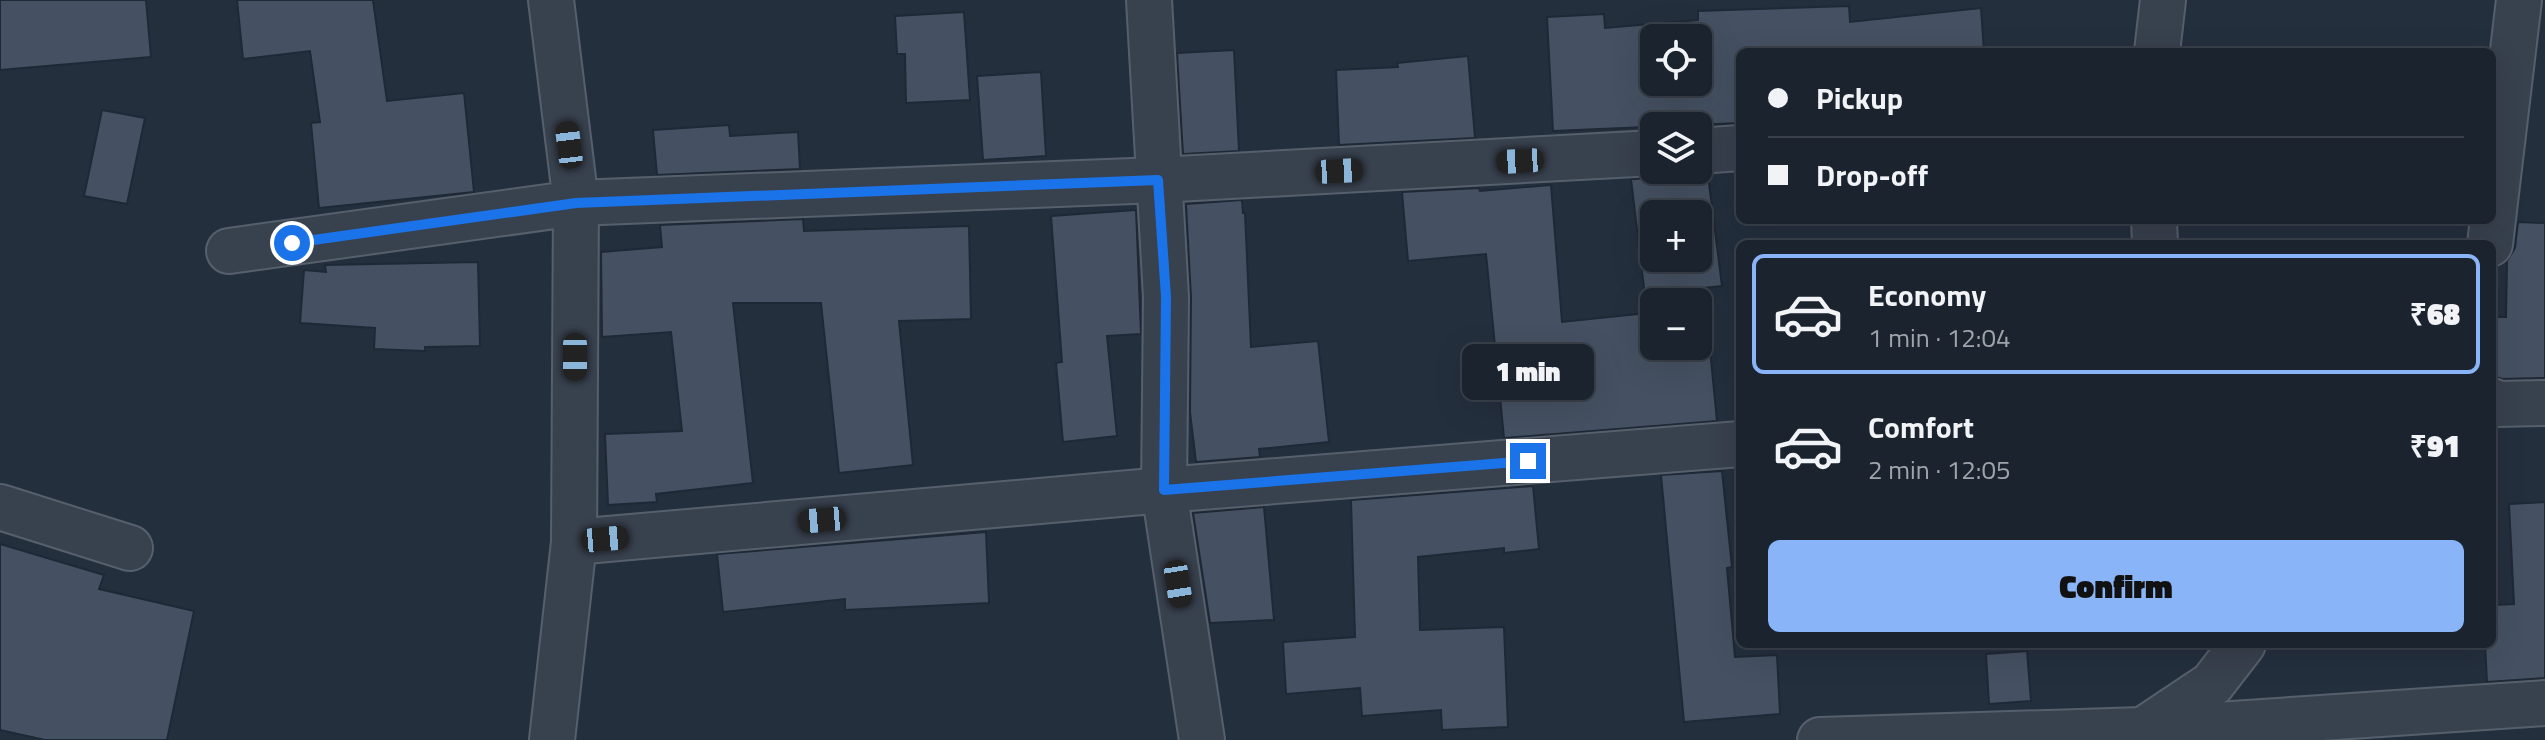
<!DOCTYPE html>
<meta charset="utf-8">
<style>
body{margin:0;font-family:"Titillium Web",sans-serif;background:#282f3a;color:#f1f3f6;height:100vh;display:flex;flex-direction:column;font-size:30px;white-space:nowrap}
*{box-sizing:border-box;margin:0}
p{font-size:26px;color:#a0a4aa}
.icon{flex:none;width:44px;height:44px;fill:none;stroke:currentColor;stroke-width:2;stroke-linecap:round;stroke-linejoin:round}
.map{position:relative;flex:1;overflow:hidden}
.sheet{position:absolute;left:1736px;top:240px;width:760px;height:408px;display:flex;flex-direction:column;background:#1b232e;border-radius:12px;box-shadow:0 8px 32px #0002,0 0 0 2px #39404a}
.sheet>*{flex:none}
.top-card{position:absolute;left:1736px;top:48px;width:760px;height:176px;border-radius:12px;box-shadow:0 8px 32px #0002,0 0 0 2px #39404a;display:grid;align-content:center;height:176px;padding:0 32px;background:#1b232e}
.controls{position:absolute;left:1640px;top:24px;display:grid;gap:16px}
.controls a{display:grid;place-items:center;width:72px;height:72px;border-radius:12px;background:#1b232e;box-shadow:0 8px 32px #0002,0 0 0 2px #39404a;font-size:40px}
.end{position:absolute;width:36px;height:36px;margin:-18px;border:10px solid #1a73e8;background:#fff;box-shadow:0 0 0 4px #fff}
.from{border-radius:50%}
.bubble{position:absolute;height:56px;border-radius:12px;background:#1b232e;box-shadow:0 8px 32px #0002,0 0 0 2px #39404a;font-size:26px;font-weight:800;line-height:56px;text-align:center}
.car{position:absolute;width:24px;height:48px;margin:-24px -12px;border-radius:10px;box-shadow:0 0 6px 2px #0007;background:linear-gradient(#222 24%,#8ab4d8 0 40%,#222 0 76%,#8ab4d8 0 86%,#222 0)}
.top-card b{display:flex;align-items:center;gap:28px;height:76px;font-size:30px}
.top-card b+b{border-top:2px solid #39404a}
.top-card i{width:20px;height:20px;background:#f1f3f6}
ul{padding:14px 0 0;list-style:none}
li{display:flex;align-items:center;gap:24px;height:120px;margin:0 16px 12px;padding:0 16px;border:4px solid transparent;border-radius:12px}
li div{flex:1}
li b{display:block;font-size:30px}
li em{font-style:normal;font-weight:800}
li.selected{border-color:#8ab4f8}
li>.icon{width:72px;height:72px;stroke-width:1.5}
.cta{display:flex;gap:16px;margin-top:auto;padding:16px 32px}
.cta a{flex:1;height:92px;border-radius:12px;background:#8ab4f8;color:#111;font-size:32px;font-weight:800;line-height:92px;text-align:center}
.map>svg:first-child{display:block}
.building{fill:#455162;stroke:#1f2835;stroke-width:2;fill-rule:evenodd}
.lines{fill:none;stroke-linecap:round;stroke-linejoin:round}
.street-casing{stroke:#565f6c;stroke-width:48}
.street{stroke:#38414e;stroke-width:44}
.route{stroke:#1a73e8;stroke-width:10}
</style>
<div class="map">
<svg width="2545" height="740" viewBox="0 0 2545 740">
<rect width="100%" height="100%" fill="#242f3e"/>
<g class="building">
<path d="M0,0H146L151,57L0,70Z"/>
<path d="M237,0H373L387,101L464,93L474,192L319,208L311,123L320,122L310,51L243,59Z"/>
<path d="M1849,6L1850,22L1981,8L1984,52H1740V123L1553,131L1547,17L1604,14L1605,28L1698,20V11ZM1654,38H1698V82H1654Z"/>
<path d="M964,12L970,100L906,103L905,54H897L895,16Z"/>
<path d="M1234,50L1239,151L1183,154L1177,53Z"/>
<path d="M1468,56L1475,138L1339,145L1336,70L1398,67L1397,63Z"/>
<path d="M1041,72L1046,156L983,160L977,76Z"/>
<path d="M102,110L145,118L127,204L84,196Z"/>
<path d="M729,125L730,136L798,132L800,169L657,175L653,130Z"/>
<path d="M1671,170L1708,175L1722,286L1704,288L1717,421L1504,438L1486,254L1408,261L1402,192L1479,188L1480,191L1551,185L1562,322L1647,313L1631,179L1656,178ZM1654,214H1698V258H1654ZM1654,302H1698V346H1654Z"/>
<path d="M1242,200L1243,213H1245L1251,347L1318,341L1329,442L1259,449L1260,457L1196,462L1190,412L1191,297L1186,204Z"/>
<path d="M1136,210L1141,334L1107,336L1117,436L1063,442L1056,363L1062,362L1051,216Z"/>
<path d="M803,219L804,231L969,226L971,319L899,321L913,465L839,473L821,303H733L753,483L656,494L657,502L608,505L605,434L682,431L671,332L602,337L601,252L662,247L660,225Z"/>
<path d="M2518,222L2545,223V378L2502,379L2492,376V317H2506L2507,261L2515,248Z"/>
<path d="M478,262L480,346L425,347V351L374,349L375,328L300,323L304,270L326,272L325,265Z"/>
<path d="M1722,471L1732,567L1727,568L1735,657L1777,655L1780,714L1684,722L1661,475Z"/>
<path d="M1533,486L1539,549L1504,553V548L1418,557L1420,630L1504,627L1508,727L1442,730L1441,710L1362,716L1360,688L1286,694L1283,642L1355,637L1351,500Z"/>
<path d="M2545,502V678L2487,682L2485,644H2492V605L2514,604L2509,504Z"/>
<path d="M1264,507L1274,620L1210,623L1193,513Z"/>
<path d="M986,532L989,603L845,610V599L723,612L717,554Z"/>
<path d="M0,544L104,575L99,589L194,611L167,740H45L0,730Z"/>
<path d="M2027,651L2031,701L1989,704L1986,654Z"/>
</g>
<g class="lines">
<g class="street-casing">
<g id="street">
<path d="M551,0L576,203L574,542L552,740"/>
<path d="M1149,0L1166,297L1164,490L1202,740"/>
<path d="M2157,52L2163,0"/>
<path d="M1698,151L1740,148"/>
<path d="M2154,220L2155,244"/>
<path d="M2490,244L2519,0"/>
<path d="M229,251L576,203L1158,180L1654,153"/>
<path d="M2492,401L2496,404L2545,403"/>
<path d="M0,507L130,548"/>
<path d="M574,542L1164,490L1740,444"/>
<path d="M2146,728L2212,684L2243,644"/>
<path d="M1820,740L2142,730L2545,703"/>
</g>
</g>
<use href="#street" class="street"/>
</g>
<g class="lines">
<path class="route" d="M292,243L576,203L1158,180L1166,297L1164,490L1528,461"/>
</g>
</svg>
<div class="controls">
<a><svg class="icon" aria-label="locate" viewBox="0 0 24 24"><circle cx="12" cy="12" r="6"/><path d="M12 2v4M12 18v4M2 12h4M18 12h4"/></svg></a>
<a><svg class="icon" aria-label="layers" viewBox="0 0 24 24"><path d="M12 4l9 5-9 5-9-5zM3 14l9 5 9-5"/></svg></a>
<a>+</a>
<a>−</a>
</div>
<i class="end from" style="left:292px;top:243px"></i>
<i class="end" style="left:1528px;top:461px"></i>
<div class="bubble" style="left:1462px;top:344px;width:132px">1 min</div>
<i class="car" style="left:569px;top:145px;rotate:353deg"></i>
<i class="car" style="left:1520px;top:161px;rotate:267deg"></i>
<i class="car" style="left:1339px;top:171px;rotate:87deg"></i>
<i class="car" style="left:575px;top:357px;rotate:180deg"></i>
<i class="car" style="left:822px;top:520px;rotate:265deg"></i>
<i class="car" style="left:605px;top:539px;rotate:85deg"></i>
<i class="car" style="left:1178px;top:584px;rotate:171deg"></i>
<div class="top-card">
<b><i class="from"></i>Pickup</b>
<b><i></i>Drop-off</b>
</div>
<section class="sheet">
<ul>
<li class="selected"><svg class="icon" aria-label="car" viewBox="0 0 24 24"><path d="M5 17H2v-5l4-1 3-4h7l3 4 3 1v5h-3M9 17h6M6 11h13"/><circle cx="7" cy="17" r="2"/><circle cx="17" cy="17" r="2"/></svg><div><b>Economy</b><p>1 min · 12:04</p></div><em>₹68</em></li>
<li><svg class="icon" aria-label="car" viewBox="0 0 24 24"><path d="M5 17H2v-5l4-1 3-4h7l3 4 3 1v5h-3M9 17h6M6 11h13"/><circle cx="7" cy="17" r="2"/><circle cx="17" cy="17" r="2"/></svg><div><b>Comfort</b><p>2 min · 12:05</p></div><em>₹91</em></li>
</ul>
<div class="cta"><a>Confirm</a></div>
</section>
</div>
